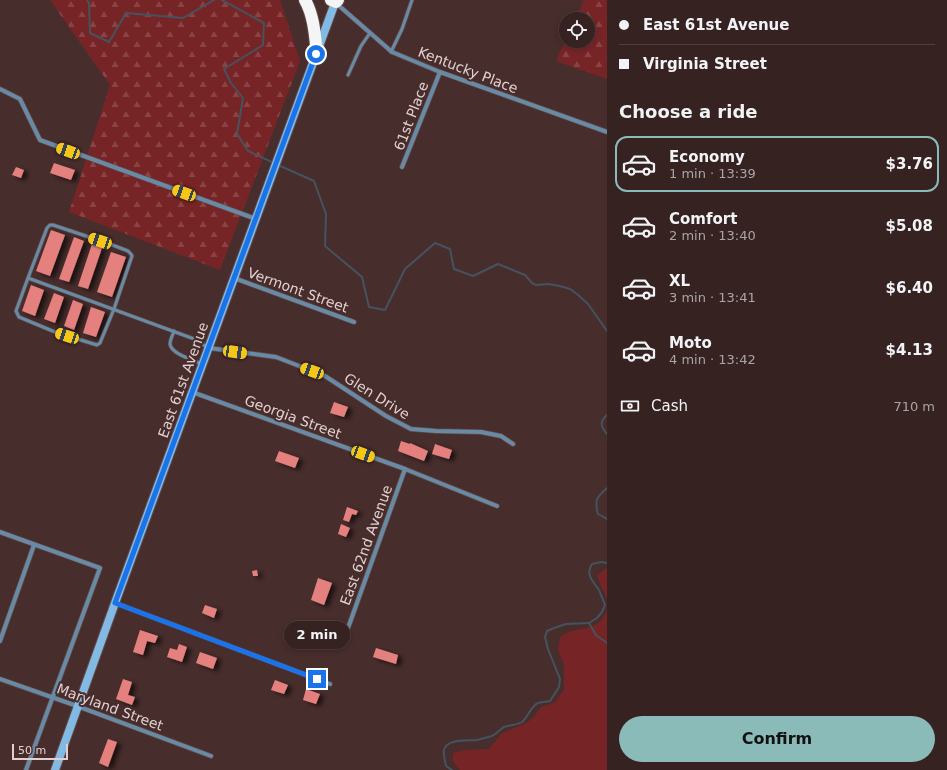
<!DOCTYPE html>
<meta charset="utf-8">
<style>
body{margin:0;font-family:"DejaVu Sans",sans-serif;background:#3d2a2a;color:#f1f3f6;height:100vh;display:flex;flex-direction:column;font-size:15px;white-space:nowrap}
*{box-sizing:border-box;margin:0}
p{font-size:13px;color:#aaa4a5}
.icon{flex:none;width:22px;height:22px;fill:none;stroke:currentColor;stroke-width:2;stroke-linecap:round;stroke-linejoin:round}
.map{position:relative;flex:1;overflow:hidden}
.sheet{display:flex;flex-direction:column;background:#352221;width:340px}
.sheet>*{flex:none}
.guide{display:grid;align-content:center;height:88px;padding:0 12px;background:#352221}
.fabs{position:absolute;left:559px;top:12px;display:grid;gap:8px}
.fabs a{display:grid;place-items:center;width:36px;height:36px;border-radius:50%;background:#352221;box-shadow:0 2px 6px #0003,0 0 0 1px #4f3f3f;font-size:20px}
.scale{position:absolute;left:12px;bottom:10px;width:56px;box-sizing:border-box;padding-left:4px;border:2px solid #e2d0cf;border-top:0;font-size:11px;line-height:14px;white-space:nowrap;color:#e2d0cf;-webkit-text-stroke:3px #472d2c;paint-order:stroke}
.end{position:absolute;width:18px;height:18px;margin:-9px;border:5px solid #1a73e8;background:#fff;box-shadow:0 0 0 2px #fff}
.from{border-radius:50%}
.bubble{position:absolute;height:28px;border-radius:14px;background:#352221;box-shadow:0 2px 6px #0003,0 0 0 1px #4f3f3f;font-size:13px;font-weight:800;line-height:28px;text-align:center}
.car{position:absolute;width:12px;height:24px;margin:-12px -6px;border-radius:5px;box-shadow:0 0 3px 1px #0007;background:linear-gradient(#f5c518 24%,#345 0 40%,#f5c518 0 76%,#345 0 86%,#f5c518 0)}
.guide b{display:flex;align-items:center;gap:14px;height:38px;font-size:15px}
.guide b+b{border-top:1px solid #4f3f3f}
.guide i{width:10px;height:10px;background:#f1f3f6}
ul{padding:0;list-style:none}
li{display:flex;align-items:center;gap:12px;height:56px;margin:0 8px 6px;padding:0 4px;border:2px solid transparent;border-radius:12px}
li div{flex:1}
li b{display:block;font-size:15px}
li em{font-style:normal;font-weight:800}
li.selected{border-color:#8bbbb9}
li>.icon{width:36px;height:36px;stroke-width:1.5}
h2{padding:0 12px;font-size:18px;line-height:48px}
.pay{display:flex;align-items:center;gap:10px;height:44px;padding:0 12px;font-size:15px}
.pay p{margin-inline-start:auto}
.cta{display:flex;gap:8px;margin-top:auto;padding:8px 12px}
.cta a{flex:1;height:46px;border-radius:24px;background:#8bbbb9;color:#111;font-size:16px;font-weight:800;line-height:46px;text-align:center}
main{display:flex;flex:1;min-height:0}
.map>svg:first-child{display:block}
.forest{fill:url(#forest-firs)}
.green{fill:#772427}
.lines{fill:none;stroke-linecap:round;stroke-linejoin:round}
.stream{stroke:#45535f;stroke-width:2}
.building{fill:#e4817e;filter:url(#shadow)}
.lane-casing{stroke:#634a49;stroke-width:4.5}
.street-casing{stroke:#634a49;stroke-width:5.5}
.secondary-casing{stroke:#634a49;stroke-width:10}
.highway-casing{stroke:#634a49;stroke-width:14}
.lane{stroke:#688aa4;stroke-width:3}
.street{stroke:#688aa4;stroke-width:4}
.secondary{stroke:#82bae3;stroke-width:8}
.highway{stroke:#f5f5f5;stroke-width:12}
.route{stroke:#1a73e8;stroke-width:5}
.labels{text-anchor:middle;stroke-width:4;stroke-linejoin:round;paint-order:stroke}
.street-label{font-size:14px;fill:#e2d0cf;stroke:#472d2c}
</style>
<main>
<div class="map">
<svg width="607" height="770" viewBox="0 0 607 770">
<defs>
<pattern id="forest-firs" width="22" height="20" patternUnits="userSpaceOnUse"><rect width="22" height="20" fill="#772427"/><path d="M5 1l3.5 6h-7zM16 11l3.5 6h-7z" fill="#8a4345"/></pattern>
<filter id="shadow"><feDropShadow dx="4.5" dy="2.5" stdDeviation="2" flood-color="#0009"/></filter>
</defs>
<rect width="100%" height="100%" fill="#472d2c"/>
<g class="forest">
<path d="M50,0H280L300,61L220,270L69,212L110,85Z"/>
<path d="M584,0H607V79L556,61L566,39V41H588V19H575Z"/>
</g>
<g class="green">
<path d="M607,568V599L600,584L597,575Z"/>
<path d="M607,610V770H460L453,762V753L464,750L489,749L502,733L526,723L534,717L540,708L555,702L564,690V664L558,650L560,637C563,635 567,632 571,631C588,627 599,629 607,610Z"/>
</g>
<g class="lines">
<g class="stream">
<path d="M87,0L89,3L90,33L109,42L126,13L183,18L214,0"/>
<path d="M222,0L264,23L263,45L224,69L231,83L243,98L237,134L248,151L274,163"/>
<path d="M278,165L314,181L326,214L325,246L362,277L369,307L385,310L405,269L435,243L450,249L454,269L473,276L498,264L525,275L532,283L536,285L548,284L560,286L570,289L577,294L588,304L607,331"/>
<path d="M607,415C599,422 601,427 607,434"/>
<path d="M607,488C597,497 594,500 598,514L607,519"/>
<path d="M589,623L596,635L607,643"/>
<path d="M452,770L446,766C445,759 441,750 447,745C455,739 468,741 477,740C482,739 487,737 492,736C498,733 500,729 504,727C510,725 517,725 522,722C528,717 531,706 538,703C541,702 546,702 550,701L559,687L560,679L548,649L545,637L547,631L554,628L566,624L589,623L597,618L602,612L605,605C603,600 601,595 599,590C593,581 585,575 592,564L601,562L607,563"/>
</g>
</g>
<g class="building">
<path d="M54,163L75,170L71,180L50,173Z"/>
<path d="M16,167L24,170L21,178L12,175Z"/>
<path d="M51,230L65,235L50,276L36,271Z"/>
<path d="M74,237L84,241L69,282L59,279Z"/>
<path d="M92,244L102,248L88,289L78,286Z"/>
<path d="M111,252L126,257L112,297L97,292Z"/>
<path d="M31,285L44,290L35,316L22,311Z"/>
<path d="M54,293L64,297L55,323L44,319Z"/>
<path d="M73,300L83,304L74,330L64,326Z"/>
<path d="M91,307L105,312L96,337L83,333Z"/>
<path d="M334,402L348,407L344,417L330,413Z"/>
<path d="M401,441L410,444V443L428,451L424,461L398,451Z"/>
<path d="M435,444L452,450L449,459L432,454Z"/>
<path d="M279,451L299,458L295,468L275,461Z"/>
<path d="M347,507L358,511L356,515L352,514L349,522L343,520Z"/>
<path d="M341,524L350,528L346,537L338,534Z"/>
<path d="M257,570L258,576H253L252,571Z"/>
<path d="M318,578L332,583L324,605L311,600Z"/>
<path d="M205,605L217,609L214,618L202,613Z"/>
<path d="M140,630L158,636L155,643L147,641L143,655L133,652Z"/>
<path d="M179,644L187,647L182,662L167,657L170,648L177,650Z"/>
<path d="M376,648L398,655L396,664L373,657Z"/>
<path d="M200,652L217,658L213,669L196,663Z"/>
<path d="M123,679L132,682L128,695L135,697L132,705L116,699Z"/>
<path d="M275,680L288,685L284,694L271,690Z"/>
<path d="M306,689L320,694L316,704L303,700Z"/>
<path d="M108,739L117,742L108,767L99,763Z"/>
</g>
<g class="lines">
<g class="lane-casing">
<g id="lane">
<path d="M391,52L402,29L412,0"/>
<path d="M348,75L361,46L370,33"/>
<path d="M28,278L16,311L19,317L55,332L97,345L100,343L114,309L132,256L131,254L128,251L110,244L53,225H50L47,228L28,278L197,340L208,348"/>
<path d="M174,331C173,335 170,339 170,344C171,354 194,360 202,364"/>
</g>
</g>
<g class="street-casing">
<g id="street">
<path d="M337,4L392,52L440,72L607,132"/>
<path d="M0,89L20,99L40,140L256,219"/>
<path d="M402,167L440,72"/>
<path d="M234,278L354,322"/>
<path d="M209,348L276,357L325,376L386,416L411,429L436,431L481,432L501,436L513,444"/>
<path d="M192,392L405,469L497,506"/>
<path d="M0,532L100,568L26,770"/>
<path d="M115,603L330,684"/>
<path d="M348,628L405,469"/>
<path d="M0,641L34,545"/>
<path d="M0,679L77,706L211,756"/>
</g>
</g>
<g class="secondary-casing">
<path id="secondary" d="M55,770L115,603L336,0"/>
</g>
<g class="highway-casing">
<g id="highway">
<path d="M305,0C314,16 315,36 317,54"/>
<path d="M331,0L336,2L338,0"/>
</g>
</g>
<use href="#lane" class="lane"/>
<use href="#street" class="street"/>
<use href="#secondary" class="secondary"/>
<use href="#highway" class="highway"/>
</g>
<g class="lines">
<path class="route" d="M316,54L115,603L317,679"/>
</g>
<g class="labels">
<g class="street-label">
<text transform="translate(468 70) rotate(21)" y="5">Kentucky Place</text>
<text transform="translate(411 116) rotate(-69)" y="5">61st Place</text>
<text transform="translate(298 290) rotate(20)" y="5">Vermont Street</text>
<text transform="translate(183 380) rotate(-70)" y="5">East 61st Avenue</text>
<text transform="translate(377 396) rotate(32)" y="5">Glen Drive</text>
<text transform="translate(293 417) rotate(20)" y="5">Georgia Street</text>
<text transform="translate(366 545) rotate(-70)" y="5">East 62nd Avenue</text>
<text transform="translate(110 707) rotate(20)" y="5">Maryland Street</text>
</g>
</g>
</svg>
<div class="fabs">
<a><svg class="icon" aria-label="locate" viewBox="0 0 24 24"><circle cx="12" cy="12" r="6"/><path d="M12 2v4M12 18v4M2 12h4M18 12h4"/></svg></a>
</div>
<div class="scale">50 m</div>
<i class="end from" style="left:316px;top:54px"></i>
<i class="end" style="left:317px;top:679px"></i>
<div class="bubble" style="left:284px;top:621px;width:66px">2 min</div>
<i class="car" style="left:68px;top:151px;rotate:290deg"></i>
<i class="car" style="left:184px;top:193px;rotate:290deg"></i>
<i class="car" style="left:100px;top:241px;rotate:289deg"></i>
<i class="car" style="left:67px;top:336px;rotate:288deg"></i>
<i class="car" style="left:235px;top:352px;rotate:98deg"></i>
<i class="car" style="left:312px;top:371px;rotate:290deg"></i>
<i class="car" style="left:363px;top:454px;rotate:110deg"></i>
</div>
<section class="sheet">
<div class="guide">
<b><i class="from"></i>East 61st Avenue</b>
<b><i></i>Virginia Street</b>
</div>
<h2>Choose a ride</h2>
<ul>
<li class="selected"><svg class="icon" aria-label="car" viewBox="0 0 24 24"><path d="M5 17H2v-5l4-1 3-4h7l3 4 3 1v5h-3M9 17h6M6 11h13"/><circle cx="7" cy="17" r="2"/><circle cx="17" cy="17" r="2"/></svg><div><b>Economy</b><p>1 min · 13:39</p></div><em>$3.76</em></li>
<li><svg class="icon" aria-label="car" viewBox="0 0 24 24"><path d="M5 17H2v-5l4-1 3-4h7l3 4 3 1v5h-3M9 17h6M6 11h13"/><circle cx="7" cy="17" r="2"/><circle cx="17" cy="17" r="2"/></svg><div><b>Comfort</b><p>2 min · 13:40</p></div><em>$5.08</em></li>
<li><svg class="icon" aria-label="car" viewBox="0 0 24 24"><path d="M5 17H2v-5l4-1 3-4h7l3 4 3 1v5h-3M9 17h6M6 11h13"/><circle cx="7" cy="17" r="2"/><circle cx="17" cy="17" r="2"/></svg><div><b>XL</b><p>3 min · 13:41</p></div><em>$6.40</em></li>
<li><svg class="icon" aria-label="car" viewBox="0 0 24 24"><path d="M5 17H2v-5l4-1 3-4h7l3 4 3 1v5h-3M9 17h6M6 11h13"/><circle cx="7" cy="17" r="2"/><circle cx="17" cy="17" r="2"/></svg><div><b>Moto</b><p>4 min · 13:42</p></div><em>$4.13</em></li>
</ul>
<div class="pay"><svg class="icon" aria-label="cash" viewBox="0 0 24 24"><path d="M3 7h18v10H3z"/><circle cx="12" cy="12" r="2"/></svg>Cash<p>710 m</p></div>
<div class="cta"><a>Confirm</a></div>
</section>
</main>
